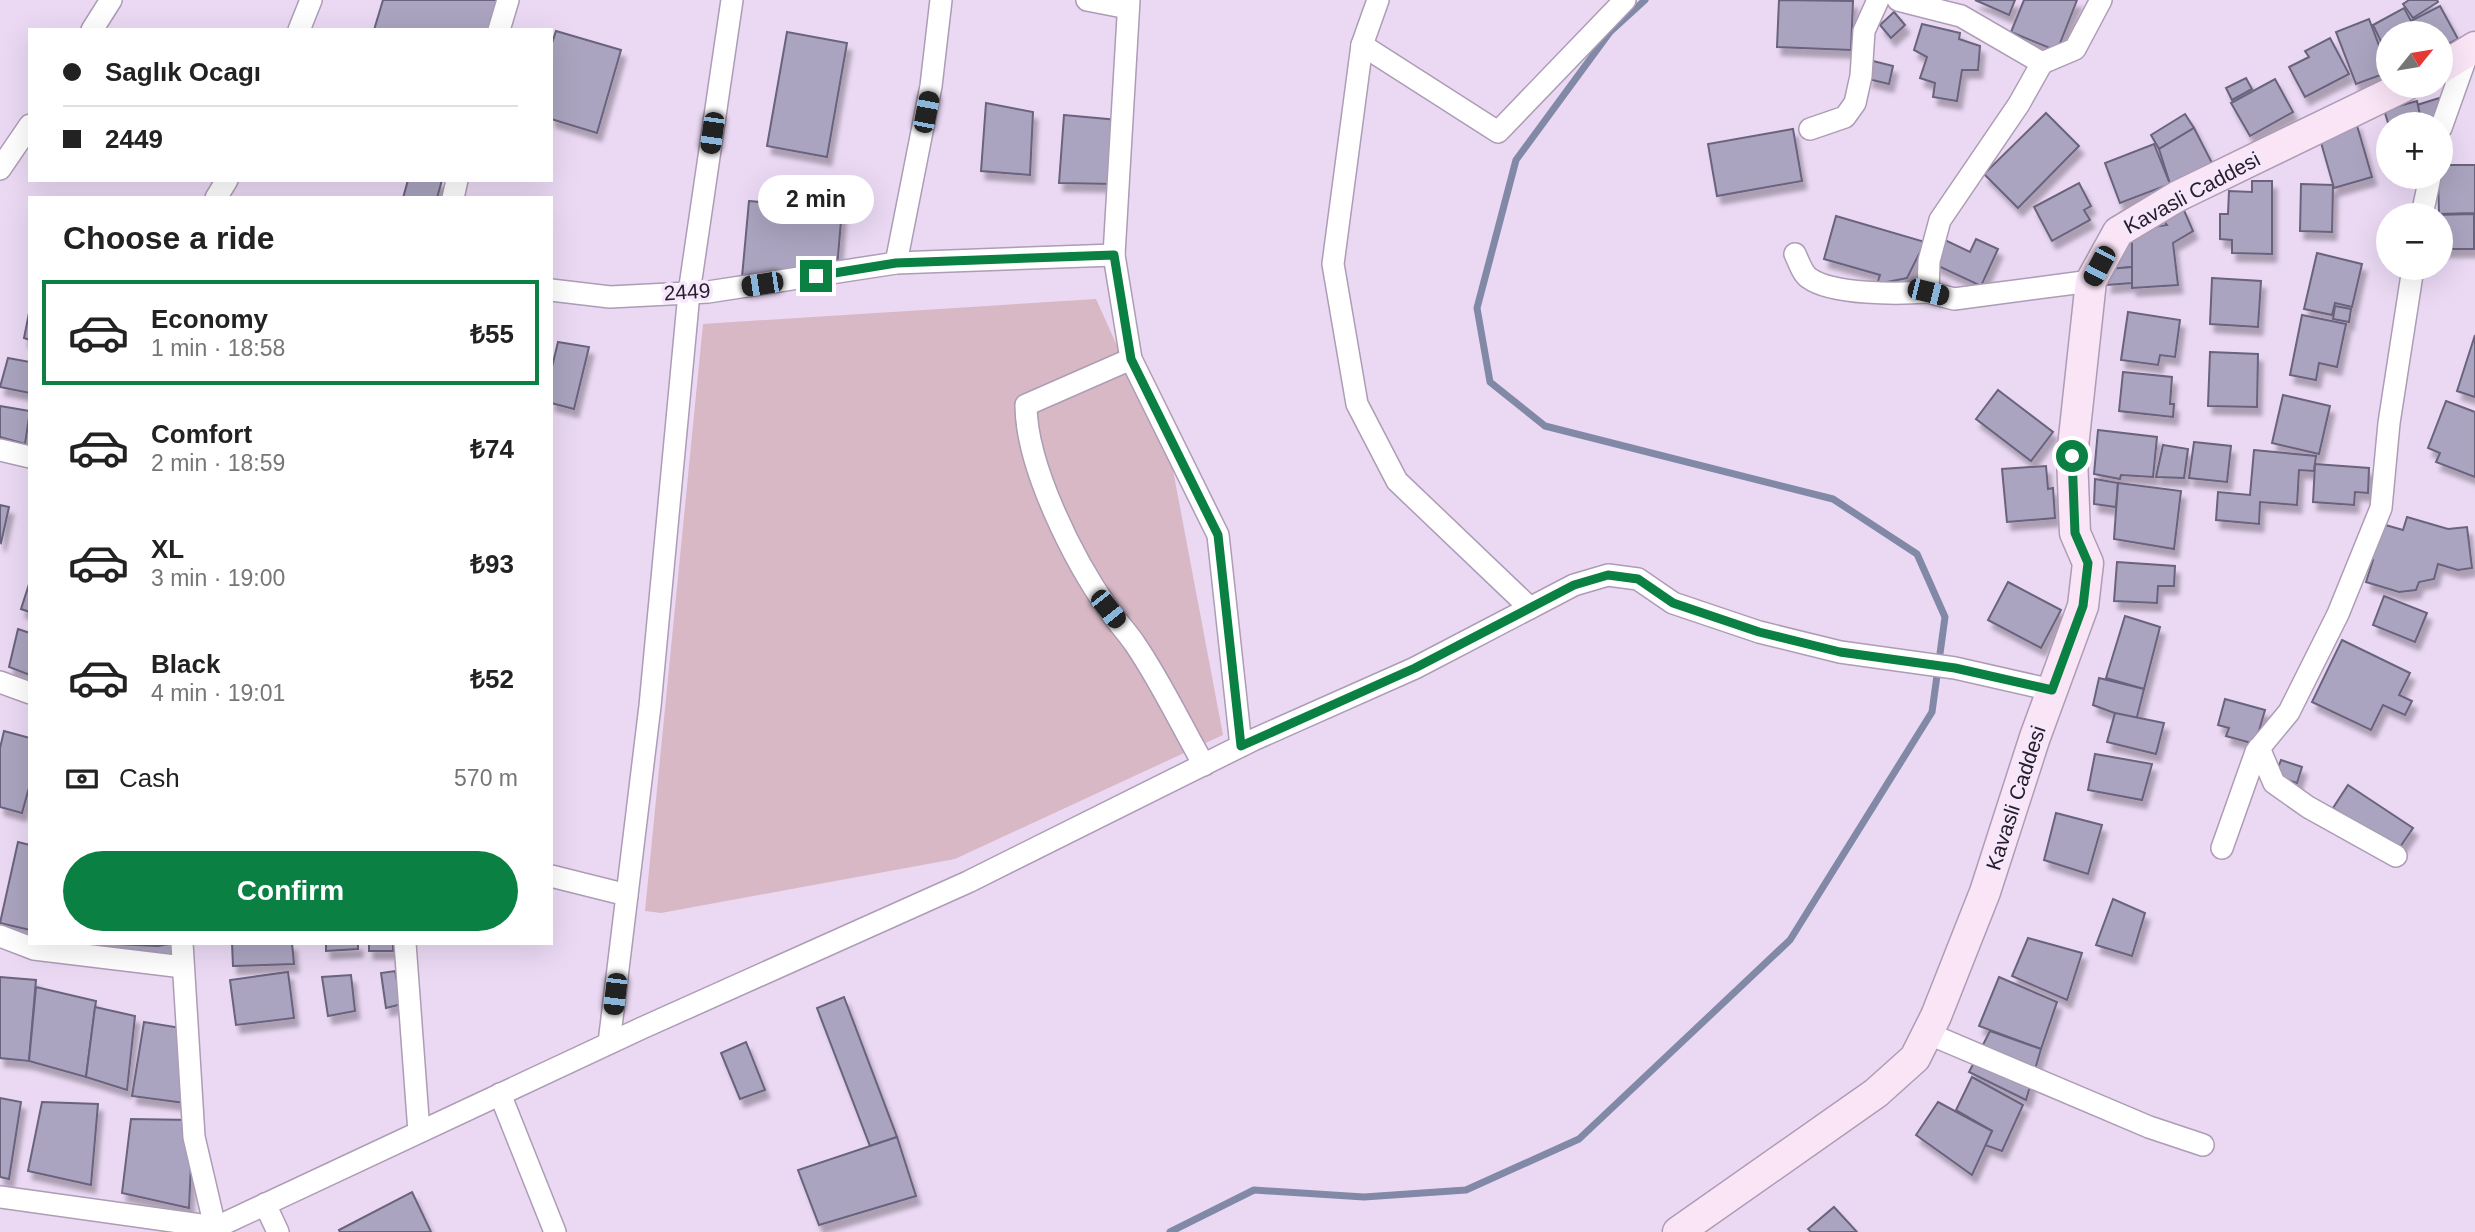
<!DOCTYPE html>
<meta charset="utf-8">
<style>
body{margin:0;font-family:Helvetica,sans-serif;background:#f6f6f6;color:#222;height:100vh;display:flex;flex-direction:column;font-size:26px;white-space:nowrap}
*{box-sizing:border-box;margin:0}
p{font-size:23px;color:#767676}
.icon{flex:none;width:38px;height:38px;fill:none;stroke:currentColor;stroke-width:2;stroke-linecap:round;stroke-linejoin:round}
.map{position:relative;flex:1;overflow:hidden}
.sheet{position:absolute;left:28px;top:196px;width:525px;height:749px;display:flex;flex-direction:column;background:#fff;border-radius:0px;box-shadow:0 7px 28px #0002}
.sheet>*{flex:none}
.banner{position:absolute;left:28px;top:28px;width:525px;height:154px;border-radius:0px;box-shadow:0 7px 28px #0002;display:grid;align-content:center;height:154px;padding:0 35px;background:#fff}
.needle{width:46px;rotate:60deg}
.buttons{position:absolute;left:2376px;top:21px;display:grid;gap:14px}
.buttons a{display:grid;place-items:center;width:77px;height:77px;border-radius:50%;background:#fff;box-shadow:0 7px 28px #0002;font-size:35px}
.end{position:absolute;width:32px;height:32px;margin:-16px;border:9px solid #0b8043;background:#fff;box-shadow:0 0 0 4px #fff}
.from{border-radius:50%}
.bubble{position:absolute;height:49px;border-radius:24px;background:#fff;box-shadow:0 7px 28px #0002;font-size:23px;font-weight:700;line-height:49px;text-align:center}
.car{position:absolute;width:21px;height:42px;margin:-21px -10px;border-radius:9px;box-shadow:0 0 5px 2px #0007;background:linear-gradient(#222 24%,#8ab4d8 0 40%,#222 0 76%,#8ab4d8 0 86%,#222 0)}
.banner b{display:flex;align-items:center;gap:24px;height:66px;font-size:26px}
.banner b+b{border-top:2px solid #e0e0e0}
.banner i{width:18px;height:18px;background:#222}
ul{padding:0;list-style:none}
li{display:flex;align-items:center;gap:21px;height:105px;margin:0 14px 10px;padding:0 21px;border:4px solid transparent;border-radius:0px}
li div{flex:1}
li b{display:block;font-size:26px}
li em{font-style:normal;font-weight:700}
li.current{border-color:#0b8043}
li>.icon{width:63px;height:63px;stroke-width:1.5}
h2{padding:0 35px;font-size:32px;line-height:84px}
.pay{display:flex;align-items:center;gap:18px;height:77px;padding:0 35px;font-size:26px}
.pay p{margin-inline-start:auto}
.cta{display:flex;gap:14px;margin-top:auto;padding:14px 35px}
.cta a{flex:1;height:80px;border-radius:42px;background:#0b8043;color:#fff;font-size:28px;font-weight:700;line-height:80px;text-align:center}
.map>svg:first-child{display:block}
.green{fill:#d8b8c4}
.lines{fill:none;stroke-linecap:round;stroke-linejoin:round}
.stream{stroke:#8289a6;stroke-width:7}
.building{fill:#aaa4c0;stroke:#69637d;stroke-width:2;filter:url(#shadow)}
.street-casing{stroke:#ad9cb5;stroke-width:24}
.secondary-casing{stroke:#ad9cb5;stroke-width:33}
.street{stroke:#fff;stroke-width:21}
.secondary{stroke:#fae5f6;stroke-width:30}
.route{stroke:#0b8043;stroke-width:9}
.labels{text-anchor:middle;stroke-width:7;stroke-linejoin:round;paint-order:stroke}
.street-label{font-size:21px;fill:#27202a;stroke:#f6e7fd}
</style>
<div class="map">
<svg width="2475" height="1232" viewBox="0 0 2475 1232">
<defs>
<filter id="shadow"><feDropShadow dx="4.5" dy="8" stdDeviation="2" flood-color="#0004"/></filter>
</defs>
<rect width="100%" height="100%" fill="#ebd9f4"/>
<path class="green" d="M1096,299L1173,470L1223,735L955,859L661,913L645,911L703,324Z"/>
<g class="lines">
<path class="stream" d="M1170,1232L1254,1190L1364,1197L1466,1190L1579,1139L1790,940L1932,712L1945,617L1917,554L1833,499L1545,426L1490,382L1477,308L1516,160L1610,32L1645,0"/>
</g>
<g class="building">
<path d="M383,0H500L491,30H374Z"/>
<path d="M1779,0L1853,1L1851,50L1777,47Z"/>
<path d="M1975,0H2015L2009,15Z"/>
<path d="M2024,0H2077L2057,51L2011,32Z"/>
<path d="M2409,0H2437L2438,2L2413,18L2403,4Z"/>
<path d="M2440,6L2458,39L2441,48V33H2389V58L2373,25L2404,8L2411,21Z"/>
<path d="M1894,12L1905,25L1891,38L1880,25Z"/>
<path d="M2369,19L2389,72L2356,84L2336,32Z"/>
<path d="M1922,24L1960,33L1959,39L1980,46L1978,70H1962L1957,101L1933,97L1935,83L1920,78L1927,57L1914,50Z"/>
<path d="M556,31L621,50L597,133L551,119V46Z"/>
<path d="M787,32L847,43L827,157L767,146Z"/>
<path d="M2330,38L2349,74L2305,97L2289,67L2309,57L2305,51Z"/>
<path d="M1873,61L1893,66L1889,84L1868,79Z"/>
<path d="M2246,78L2252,89L2232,100L2226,88Z"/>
<path d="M2275,79L2293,112L2250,136L2231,103Z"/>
<path d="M2439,98L2441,116L2422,122L2417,105Z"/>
<path d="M2417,101L2422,124L2389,126L2384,110Z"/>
<path d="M986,103L1033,112L1030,175L981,171Z"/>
<path d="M2046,113L2079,146L2018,208L1984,174Z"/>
<path d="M2185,114L2194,128L2159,149L2151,135Z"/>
<path d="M1064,115L1118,120L1114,184L1059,183Z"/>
<path d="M2356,122L2372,177L2334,188L2318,132Z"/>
<path d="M2194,128L2212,163L2170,184L2159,149Z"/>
<path d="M1793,129L1802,181L1717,196L1708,144Z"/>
<path d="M2154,144L2170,184L2120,203L2105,163Z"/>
<path d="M2441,165H2475V213L2439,214L2438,177H2441Z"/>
<path d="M408,180H442L437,198H403Z"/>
<path d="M2252,181H2272V254L2232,253V240L2220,239V214H2228L2229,191L2252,192Z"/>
<path d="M2079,183L2091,206L2084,210L2090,220L2052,241L2034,207Z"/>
<path d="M2301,184L2333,185L2332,232L2300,231Z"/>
<path d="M749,201L842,209L837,268L742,277Z"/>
<path d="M2183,208L2193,231L2173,243L2178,285L2132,288V238L2145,228L2167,225L2163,220Z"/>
<path d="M2474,214V249H2441V215H2434Z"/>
<path d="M1836,216L1925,242L1907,278L1877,284L1880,275L1824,259Z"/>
<path d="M2132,238V267L2109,269Z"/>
<path d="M1976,239L1998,249L1981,286L1934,264L1945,240L1970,252Z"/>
<path d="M2317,253L2362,264L2352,307L2335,303L2332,315L2304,309Z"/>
<path d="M2132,267V283L2107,285L2109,269Z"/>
<path d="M2212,278L2261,281L2258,327L2210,324Z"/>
<path d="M2335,306L2351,309L2349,322L2333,319Z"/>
<path d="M30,308V340L24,338Z"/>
<path d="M2128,312L2180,320L2175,357L2160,355L2158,365L2121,360Z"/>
<path d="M2302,315L2346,324L2337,367L2319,363L2316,380L2290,375Z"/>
<path d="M2475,335V397L2457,391Z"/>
<path d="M558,342L589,347L574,409L551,403V371Z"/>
<path d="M2210,352L2258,354L2257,407L2208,406Z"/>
<path d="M8,358L30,362V393L0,387Z"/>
<path d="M2123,372L2172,377L2170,404H2174L2173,417L2119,411Z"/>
<path d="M1998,390L2053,432L2031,461L1976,419Z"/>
<path d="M2283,395L2330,406L2319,454L2272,443Z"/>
<path d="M2446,401L2475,412V477L2436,462L2440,453L2428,448Z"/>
<path d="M0,406L30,411L25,444L0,437Z"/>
<path d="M2098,430L2157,437L2153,477L2121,475L2120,479L2094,474Z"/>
<path d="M2194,442L2231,446L2227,482L2189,478Z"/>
<path d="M2163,445L2188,449L2184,478L2156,477Z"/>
<path d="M2254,450L2316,456L2314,471L2299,470L2297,505L2260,502L2259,524L2216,520L2218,492L2250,495Z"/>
<path d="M2315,464L2369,468L2368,493L2355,492L2354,505L2313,502Z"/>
<path d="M2046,466L2048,489L2053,488L2055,518L2007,522L2002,469Z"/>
<path d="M2095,479L2118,483L2116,507L2094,504Z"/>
<path d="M2118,483L2181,491L2174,549L2114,539Z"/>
<path d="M0,505L9,507L1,543L0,542Z"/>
<path d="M2407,517L2448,529L2467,527L2472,568L2458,570L2438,564L2434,579L2419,582L2416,590L2399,592L2366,582L2373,560L2365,557L2375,522L2403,530Z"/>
<path d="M2117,562L2175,566L2174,586H2158L2157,603L2114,601Z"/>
<path d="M30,581V612L21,609Z"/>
<path d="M2008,582L2061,610L2041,648L1988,620Z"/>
<path d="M2384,596L2427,613L2415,642L2373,625Z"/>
<path d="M2125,616L2160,627L2144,689L2106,678Z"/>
<path d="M18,629L30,633V675L9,667Z"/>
<path d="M2342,640L2410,673L2399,695L2412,701L2405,715L2383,705L2371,730L2312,702Z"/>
<path d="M2099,678L2144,689L2136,721L2093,705Z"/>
<path d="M2225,699L2265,710L2255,744L2226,736L2229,728L2218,725Z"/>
<path d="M2115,713L2164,723L2156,754L2107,742Z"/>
<path d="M4,731L30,738V784L22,813L0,807V748Z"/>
<path d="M2095,754L2152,764L2142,800L2088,790Z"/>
<path d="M2281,760L2302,767L2297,783L2275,776Z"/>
<path d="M2348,785L2413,828L2398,850L2333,808Z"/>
<path d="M2056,813L2102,825L2088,874L2044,860Z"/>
<path d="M18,842L30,845V930L0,923Z"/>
<path d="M2113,899L2145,913L2132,956L2096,945Z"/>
<path d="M2028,938L2082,953L2067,1000L2012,976Z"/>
<path d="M95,943L158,946L174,943L172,963L95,946Z"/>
<path d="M232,943H292L294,964L233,966Z"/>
<path d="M326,943H358V949L326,951Z"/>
<rect x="369" y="943" width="24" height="8"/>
<path d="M395,971L402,1004L386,1008L381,973Z"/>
<path d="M288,972L294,1018L236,1025L230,980Z"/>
<path d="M351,975L355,1011L328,1016L322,977Z"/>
<path d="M0,977L36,980L29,1061L0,1058Z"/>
<path d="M1999,977L2057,1002L2041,1049L1979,1026Z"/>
<path d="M36,987L96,1001L86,1077L29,1061Z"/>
<path d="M844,997L897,1137L870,1146L817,1008Z"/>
<path d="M95,1007L135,1016L127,1090L86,1077Z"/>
<path d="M144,1022L181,1028L185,1103L132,1096Z"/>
<path d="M1990,1031L2041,1049L2026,1100L1969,1072Z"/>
<path d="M746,1042L765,1090L740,1099L721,1053Z"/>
<path d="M1972,1077L2023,1105L2002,1151L1985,1145L1992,1131L1956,1110Z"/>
<path d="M0,1098L21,1102L9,1179L0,1177Z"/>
<path d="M42,1102L98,1104L91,1185L28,1171Z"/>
<path d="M1938,1102L1992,1131L1972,1175L1916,1135Z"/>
<path d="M131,1119L193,1120L189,1208L122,1193Z"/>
<path d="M897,1137L916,1196L819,1225L798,1170Z"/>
<path d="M412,1192L431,1232H340L339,1230Z"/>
<path d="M1834,1207L1857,1232H1811L1808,1229Z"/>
</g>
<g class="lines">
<g class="street-casing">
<g id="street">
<path d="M1087,0L1128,8"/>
<path d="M1129,0L1114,255L1131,359L1218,535L1241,746"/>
<path d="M1378,0L1362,45L1333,264L1357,404L1397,481L1530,608"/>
<path d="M1898,0L1961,16L2042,63L2075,49L2101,0"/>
<path d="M92,30L111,0"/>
<path d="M299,30L311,0"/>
<path d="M499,30L508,0"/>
<path d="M1362,45L1498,132L1625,0"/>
<path d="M2042,63L2019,104L1940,220L1929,261L1928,292L1954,299L2091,281"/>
<path d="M2441,128L2468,52"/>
<path d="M1810,129L1845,117L1855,103L1861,76L1864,31L1878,0"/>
<path d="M0,169L30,125"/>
<path d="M216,198L227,180"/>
<path d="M453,198L457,180"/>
<path d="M2422,215L2430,177"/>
<path d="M1795,254C1799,262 1802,273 1809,278C1832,295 1899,294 1928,292"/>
<path d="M896,263L931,86L941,0"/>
<path d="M551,290L610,297L708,292L896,263L1114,255"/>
<path d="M1131,359L1026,405C1026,466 1074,561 1109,610C1117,622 1127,632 1135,644C1161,682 1181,725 1204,765"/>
<path d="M0,450L30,457"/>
<path d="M0,682L30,693"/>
<path d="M2259,748L2274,783L2308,807L2396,856"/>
<path d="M2222,848L2256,752L2289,712L2338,614L2381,508L2389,423L2413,268"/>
<path d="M551,876L627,895"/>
<path d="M0,936L34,949L183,967"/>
<path d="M405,943L419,1132"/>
<path d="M1927,1033L2149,1127L2203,1145"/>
<path d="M609,1043L650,706L689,293L732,0"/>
<path d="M500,1094L555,1232"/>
<path d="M0,1197L215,1227L194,1137L182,943"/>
<path d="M265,1204L278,1232"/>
<path d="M206,1232L642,1028L968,882L1253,740L1415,668L1574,585L1608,575L1638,579L1673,603L1759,632L1840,652L1955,668L2052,690"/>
</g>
</g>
<g class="secondary-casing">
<g id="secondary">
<path d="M2441,68L2475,47"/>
<path d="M1678,1232L1876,1093L1915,1058L1936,1016L1985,892L2035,737L2083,606L2088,563L2075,533L2072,456L2091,281L2118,232L2178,196L2405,86"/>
</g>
</g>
<use href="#street" class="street"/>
<use href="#secondary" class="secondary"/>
</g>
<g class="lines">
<path class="route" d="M816,276L896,263L1114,255L1131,359L1218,535L1241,746L1415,668L1574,585L1608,575L1638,579L1673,603L1759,632L1840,652L1955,668L2052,690L2083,606L2088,563L2075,533L2072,456"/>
</g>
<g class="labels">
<g class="street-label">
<text transform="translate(2192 193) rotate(-28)" y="7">Kavasli Caddesi</text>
<text transform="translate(687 292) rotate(-4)" y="7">2449</text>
<text transform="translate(2016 798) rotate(-72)" y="7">Kavasli Caddesi</text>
</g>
</g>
</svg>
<div class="buttons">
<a><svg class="needle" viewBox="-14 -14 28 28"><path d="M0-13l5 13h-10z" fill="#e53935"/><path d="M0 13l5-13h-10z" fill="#767676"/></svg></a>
<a>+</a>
<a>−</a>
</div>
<i class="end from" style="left:2072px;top:456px"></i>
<i class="end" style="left:816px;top:276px"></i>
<div class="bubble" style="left:758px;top:175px;width:116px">2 min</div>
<i class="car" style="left:926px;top:112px;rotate:11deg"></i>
<i class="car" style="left:712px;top:133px;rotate:188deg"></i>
<i class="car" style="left:2099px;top:266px;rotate:208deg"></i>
<i class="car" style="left:762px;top:284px;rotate:261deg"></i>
<i class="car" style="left:1928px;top:292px;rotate:104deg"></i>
<i class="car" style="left:1108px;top:609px;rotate:142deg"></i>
<i class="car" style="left:615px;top:994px;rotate:187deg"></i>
<div class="banner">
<b><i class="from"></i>Saglık Ocagı</b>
<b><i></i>2449</b>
</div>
<section class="sheet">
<h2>Choose a ride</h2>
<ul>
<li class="current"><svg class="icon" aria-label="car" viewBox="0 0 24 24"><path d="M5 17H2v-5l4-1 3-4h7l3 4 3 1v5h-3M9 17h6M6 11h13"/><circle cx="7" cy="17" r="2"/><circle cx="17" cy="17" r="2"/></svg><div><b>Economy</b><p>1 min · 18:58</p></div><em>₺55</em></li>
<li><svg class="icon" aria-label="car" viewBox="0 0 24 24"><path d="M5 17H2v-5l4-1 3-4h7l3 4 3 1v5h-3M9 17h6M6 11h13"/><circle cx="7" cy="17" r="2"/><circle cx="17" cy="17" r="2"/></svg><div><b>Comfort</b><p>2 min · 18:59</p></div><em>₺74</em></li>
<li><svg class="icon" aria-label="car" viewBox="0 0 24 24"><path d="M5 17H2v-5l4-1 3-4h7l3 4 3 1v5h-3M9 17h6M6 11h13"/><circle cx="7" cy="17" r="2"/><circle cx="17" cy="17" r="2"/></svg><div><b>XL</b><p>3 min · 19:00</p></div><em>₺93</em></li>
<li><svg class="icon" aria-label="car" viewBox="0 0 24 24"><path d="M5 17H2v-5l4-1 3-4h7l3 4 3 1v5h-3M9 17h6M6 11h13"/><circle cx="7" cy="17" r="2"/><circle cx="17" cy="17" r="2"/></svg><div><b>Black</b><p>4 min · 19:01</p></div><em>₺52</em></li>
</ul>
<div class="pay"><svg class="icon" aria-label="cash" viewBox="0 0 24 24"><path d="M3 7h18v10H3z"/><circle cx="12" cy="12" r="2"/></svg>Cash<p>570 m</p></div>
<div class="cta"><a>Confirm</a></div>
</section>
</div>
